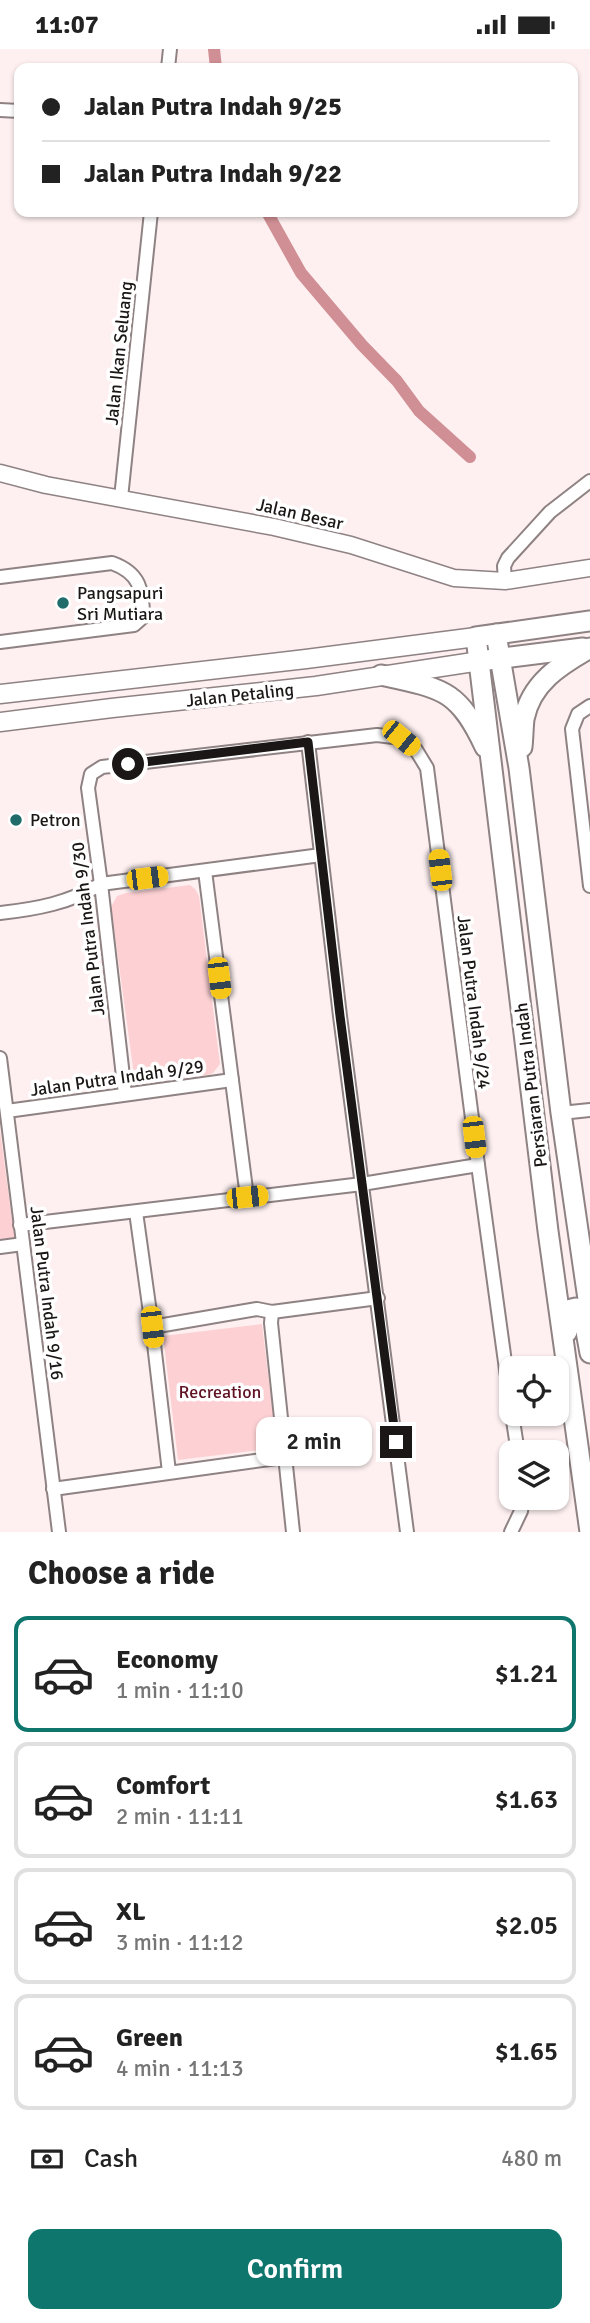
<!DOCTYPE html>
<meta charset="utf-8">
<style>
body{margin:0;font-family:Signika,sans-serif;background:#f2f2f2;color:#222;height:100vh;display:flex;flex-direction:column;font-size:26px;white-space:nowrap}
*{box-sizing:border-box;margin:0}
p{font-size:23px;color:#767676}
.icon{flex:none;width:38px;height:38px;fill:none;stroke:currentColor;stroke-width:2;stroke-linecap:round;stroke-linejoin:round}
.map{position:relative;height:1483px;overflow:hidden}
.side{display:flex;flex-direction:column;background:#fff;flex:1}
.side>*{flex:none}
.top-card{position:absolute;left:14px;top:14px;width:564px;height:154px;border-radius:14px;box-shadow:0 2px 5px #0004;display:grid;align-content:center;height:154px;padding:0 28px;background:#fff}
.buttons{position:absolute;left:499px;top:1307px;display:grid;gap:14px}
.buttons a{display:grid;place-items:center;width:70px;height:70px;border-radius:14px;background:#fff;box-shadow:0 2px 5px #0004;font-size:35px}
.end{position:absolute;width:32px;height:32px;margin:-16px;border:9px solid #1c1717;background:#fff;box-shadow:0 0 0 4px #fff}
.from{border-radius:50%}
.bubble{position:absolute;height:49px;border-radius:14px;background:#fff;box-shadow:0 2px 5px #0004;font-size:23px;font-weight:600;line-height:49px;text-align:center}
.car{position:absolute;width:21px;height:42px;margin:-21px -10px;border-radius:9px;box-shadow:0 0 5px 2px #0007;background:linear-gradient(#f5c518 24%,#345 0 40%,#f5c518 0 76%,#345 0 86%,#f5c518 0)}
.top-card b{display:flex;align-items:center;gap:24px;height:66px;font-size:26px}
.top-card b+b{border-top:2px solid #e0e0e0}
.top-card i{width:18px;height:18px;background:#222}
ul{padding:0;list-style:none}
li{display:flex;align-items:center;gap:21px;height:116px;margin:0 14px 10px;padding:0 14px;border:4px solid #e0e0e0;border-radius:14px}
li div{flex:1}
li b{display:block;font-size:26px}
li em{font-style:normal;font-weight:600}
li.active{border-color:#0f766e}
li>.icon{width:63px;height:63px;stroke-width:1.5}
h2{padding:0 28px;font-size:32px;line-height:84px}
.pay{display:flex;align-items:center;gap:18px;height:77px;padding:0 28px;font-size:26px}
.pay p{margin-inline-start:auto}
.cta{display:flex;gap:14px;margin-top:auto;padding:14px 28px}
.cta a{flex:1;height:80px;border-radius:14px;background:#0f766e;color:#fff;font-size:28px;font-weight:600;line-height:80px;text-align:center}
.status{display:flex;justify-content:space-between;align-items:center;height:49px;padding:0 35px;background:#fff;direction:ltr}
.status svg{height:19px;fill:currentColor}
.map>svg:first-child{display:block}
.green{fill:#fdd1d4}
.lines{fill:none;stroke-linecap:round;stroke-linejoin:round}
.canal{stroke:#d08f94;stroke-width:12}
.minor-casing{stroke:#8f8283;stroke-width:16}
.tertiary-casing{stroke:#8f8283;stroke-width:19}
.secondary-casing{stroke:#8f8283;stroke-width:21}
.primary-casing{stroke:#8f8283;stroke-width:23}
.minor{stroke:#fff;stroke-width:12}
.tertiary{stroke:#fff;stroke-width:16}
.secondary{stroke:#fff;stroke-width:18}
.primary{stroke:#fff;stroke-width:19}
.route{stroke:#1c1717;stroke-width:9}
.poi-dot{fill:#206c6b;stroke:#fff;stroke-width:2.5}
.labels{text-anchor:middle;stroke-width:7;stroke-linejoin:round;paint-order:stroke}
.street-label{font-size:18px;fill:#1c1717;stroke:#fff}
.poi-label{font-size:18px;fill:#1c1717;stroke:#fff;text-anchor:start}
.park-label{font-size:18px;fill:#601223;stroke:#fff}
</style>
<div class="status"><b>11:07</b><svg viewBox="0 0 49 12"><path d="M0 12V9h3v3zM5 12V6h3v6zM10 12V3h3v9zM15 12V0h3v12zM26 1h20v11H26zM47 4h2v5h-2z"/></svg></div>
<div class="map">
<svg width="590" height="1483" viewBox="0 0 590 1483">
<rect width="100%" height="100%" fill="#fef0f1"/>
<g class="green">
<path d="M190,836L195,840L199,847L220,1015L213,1024L208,1026L141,1032L134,1026L111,858L117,847L126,844Z"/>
<path d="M0,1081L15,1193L0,1195Z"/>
<path d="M262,1275L277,1399L178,1411L163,1287Z"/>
</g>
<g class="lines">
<g class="canal">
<path d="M214,0L216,19"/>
<path d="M267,163L301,224L362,296L397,332L419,362L470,408"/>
</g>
<g class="minor-casing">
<g id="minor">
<path d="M168,19L170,0"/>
<path d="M0,61L19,62"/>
<path d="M121,449L151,163"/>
<path d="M0,528L112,514C140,524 143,541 143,568L134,576L0,593"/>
<path d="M505,532L504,517L508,509L550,463L590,432"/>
<path d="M590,657L578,665L572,680L590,837"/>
<path d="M308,693L340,967L407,1483"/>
<path d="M205,822L247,1148"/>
<path d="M0,864C37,860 69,854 101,835L321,806"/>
<path d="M0,1009L59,1483"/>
<path d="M125,1045L101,835L88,739L91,725L102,718L377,686L401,689L416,701L427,719L478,1116L511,1357"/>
<path d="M7,1062L232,1031"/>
<path d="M561,1064L590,1061"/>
<path d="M136,1163L152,1278L169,1423"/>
<path d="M20,1176L362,1135L478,1116"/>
<path d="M0,1198L23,1195"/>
<path d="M272,1263L271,1274L293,1483"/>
<path d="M152,1278L257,1260L272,1263L378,1249"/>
<path d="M512,1365L518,1404"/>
<path d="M53,1440L284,1408"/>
<path d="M511,1483L521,1462L523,1449"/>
</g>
</g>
<g class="tertiary-casing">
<path id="tertiary" d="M0,424L46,436L274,478L351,496L454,529L505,532L590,519"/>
</g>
<g class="secondary-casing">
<g id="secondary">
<path d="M0,645L306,610L476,588"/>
<path d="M0,673L112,659L316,637L480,612"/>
</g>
</g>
<g class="primary-casing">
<g id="primary">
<path d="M496,585L519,719L561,1064L590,1264"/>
<path d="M487,611L583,599"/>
<path d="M381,626C441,640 457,638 485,698"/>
<path d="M522,698C523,689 523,679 524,670C531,634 560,616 590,599"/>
<path d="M567,1283L566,1266L568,1261L576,1259L583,1266L590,1304"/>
<path d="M590,1483L548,1182L476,588L590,572"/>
</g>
</g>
<use href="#minor" class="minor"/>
<use href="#tertiary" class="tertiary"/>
<use href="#secondary" class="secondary"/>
<use href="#primary" class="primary"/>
</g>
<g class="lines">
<path class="route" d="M128,715L308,693L340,967L396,1393"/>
</g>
<g class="poi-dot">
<circle cx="63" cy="554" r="7"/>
<circle cx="16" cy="771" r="7"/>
</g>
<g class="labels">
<g class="street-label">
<text transform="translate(119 304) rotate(-84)" y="6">Jalan Ikan Seluang</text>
<text transform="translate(300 465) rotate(13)" y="6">Jalan Besar</text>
<text transform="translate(240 646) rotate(-6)" y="6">Jalan Petaling</text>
<text transform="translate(88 880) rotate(-97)" y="6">Jalan Putra Indah 9/30</text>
<text transform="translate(474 953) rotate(83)" y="6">Jalan Putra Indah 9/24</text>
<text transform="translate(117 1029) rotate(-8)" y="6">Jalan Putra Indah 9/29</text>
<text transform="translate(531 1036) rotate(-97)" y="6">Persiaran Putra Indah</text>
<text transform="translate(47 1244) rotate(83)" y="6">Jalan Putra Indah 9/16</text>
</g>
<g class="poi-label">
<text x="77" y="550">Pangsapuri<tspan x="77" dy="21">Sri Mutiara</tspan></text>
<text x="30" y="777">Petron</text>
</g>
<g class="park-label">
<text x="220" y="1349">Recreation</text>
</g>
</g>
</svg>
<div class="buttons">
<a><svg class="icon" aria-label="locate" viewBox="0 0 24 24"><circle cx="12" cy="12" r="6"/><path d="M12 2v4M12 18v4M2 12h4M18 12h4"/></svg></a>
<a><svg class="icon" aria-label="layers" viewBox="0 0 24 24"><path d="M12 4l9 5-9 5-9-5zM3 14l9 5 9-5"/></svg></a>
</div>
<i class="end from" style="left:128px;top:715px"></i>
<i class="end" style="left:396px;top:1393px"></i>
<div class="bubble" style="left:256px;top:1368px;width:116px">2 min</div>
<i class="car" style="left:401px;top:689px;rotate:129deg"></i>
<i class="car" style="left:440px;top:821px;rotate:353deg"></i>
<i class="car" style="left:147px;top:829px;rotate:83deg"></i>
<i class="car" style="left:219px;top:929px;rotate:173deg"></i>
<i class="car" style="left:474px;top:1088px;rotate:173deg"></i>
<i class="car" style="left:247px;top:1148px;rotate:84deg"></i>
<i class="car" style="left:152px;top:1278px;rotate:174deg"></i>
<div class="top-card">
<b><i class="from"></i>Jalan Putra Indah 9/25</b>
<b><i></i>Jalan Putra Indah 9/22</b>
</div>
</div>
<section class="side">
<h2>Choose a ride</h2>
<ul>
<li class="active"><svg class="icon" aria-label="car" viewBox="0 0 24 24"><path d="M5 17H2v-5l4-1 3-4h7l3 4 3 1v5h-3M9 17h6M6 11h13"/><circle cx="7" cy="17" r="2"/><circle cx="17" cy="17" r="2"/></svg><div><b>Economy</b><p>1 min · 11:10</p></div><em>$1.21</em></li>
<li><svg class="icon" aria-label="car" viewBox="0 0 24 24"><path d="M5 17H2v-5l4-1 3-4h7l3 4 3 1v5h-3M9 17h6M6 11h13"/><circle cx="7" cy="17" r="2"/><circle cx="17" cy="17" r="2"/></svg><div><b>Comfort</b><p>2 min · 11:11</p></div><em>$1.63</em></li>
<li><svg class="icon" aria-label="car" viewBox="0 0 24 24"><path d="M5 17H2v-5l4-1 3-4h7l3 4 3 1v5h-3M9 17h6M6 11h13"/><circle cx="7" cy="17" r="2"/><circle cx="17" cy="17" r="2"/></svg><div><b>XL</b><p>3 min · 11:12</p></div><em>$2.05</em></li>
<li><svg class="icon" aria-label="car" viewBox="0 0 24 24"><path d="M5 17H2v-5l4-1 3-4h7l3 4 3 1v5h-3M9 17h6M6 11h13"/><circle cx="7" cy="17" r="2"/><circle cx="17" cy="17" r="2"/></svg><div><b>Green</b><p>4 min · 11:13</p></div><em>$1.65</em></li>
</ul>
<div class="pay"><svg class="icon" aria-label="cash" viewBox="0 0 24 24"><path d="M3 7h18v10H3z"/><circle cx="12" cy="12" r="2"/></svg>Cash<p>480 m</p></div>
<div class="cta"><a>Confirm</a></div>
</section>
